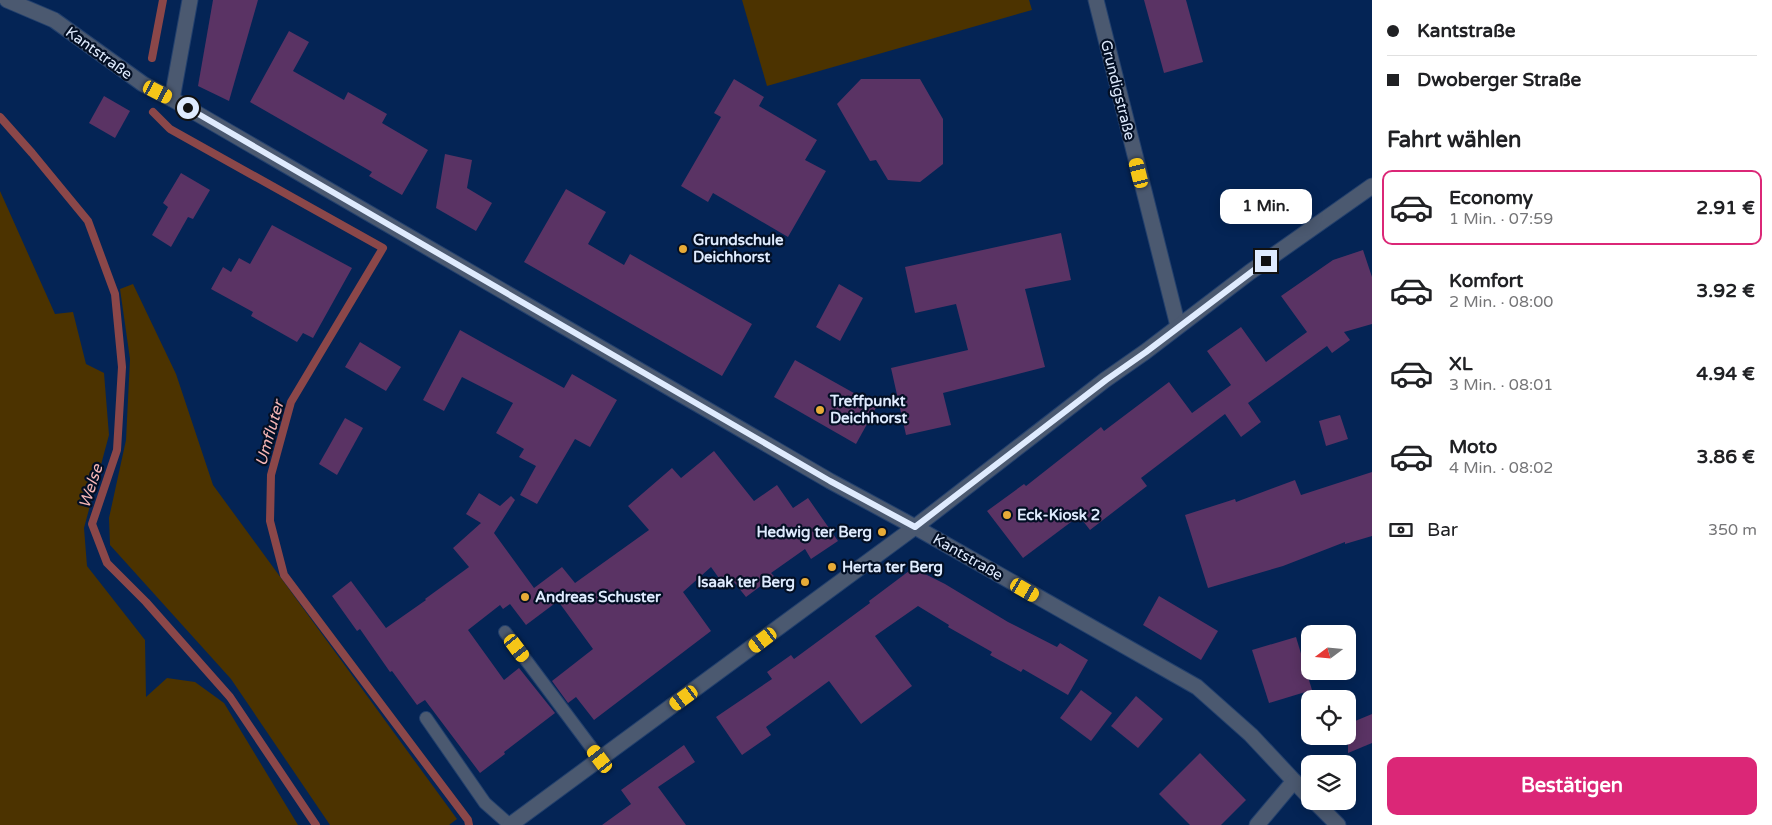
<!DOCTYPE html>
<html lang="de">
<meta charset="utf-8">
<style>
body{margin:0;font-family:"Varela Round",sans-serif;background:#f2f2f2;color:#202124;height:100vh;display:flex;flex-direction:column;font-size:19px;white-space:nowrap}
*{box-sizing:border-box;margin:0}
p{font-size:16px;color:#757577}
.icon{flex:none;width:28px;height:28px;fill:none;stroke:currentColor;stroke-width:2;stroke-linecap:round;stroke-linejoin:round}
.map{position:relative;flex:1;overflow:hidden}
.sheet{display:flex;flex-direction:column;background:#fff;width:400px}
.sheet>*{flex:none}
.banner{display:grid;align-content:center;height:110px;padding:0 15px;background:#fff}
.needle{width:32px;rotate:254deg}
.fabs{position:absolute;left:1301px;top:625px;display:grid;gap:10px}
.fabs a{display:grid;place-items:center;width:55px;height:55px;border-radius:10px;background:#fff;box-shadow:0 2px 12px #0003;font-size:25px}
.end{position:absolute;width:22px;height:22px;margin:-11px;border:6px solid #dfebfe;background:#111;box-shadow:0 0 0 2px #111}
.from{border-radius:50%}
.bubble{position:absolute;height:35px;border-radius:10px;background:#fff;box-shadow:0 2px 12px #0003;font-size:16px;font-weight:700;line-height:35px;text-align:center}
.car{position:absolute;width:15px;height:30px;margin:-15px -8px;border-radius:6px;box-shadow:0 0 4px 1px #0007;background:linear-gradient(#f5c518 24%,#345 0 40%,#f5c518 0 76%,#345 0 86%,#f5c518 0)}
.banner b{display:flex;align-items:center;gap:18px;height:48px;font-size:19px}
.banner b+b{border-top:1px solid #e0e0e0}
.banner i{width:12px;height:12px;background:#202124}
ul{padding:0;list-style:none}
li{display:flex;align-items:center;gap:15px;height:75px;margin:0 10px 8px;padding:0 5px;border:2px solid transparent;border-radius:10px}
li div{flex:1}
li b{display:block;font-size:19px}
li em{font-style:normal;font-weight:700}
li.on{border-color:#db2777}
li>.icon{width:45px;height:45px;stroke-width:1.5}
h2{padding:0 15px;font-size:22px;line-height:60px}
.pay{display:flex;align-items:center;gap:12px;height:55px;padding:0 15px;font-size:19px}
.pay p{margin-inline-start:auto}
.button{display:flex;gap:10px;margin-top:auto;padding:10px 15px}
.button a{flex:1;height:58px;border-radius:10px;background:#db2777;color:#fff;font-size:20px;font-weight:700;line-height:58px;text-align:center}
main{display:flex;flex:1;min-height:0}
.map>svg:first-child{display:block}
.green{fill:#4c3300}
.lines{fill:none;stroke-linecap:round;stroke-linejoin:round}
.stream{stroke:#8b4749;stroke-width:8}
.building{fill:#5a3364}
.service-casing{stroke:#23406d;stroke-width:14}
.minor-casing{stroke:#23406d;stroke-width:17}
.tertiary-casing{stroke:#23406d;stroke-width:17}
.service{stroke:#4b5970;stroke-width:12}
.minor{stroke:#4b5970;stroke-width:15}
.tertiary{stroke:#4b5970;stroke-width:15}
.route{stroke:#dfebfe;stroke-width:6}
.poi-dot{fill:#e8ab37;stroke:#030f24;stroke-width:2}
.labels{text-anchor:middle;stroke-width:4.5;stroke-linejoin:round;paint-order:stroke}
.street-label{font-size:15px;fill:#dfebfe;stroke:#030f24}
.poi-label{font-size:15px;font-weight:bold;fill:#dfebfe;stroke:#030f24;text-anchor:start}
.water-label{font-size:16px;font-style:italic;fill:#f4b5b5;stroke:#030f24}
</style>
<main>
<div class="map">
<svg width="1372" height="825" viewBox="0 0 1372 825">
<rect width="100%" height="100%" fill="#042455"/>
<g class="green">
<path d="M742,0H1029L1032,10L767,86Z"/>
<path d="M0,191L55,314L73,312L86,364L104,373L109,435L84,528L87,566L145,640L146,697L167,678L195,682L224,703L298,825H0Z"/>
<path d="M133,284L176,374L213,485L457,819L449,825H330L231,679L110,545L109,518L126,440L130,359L120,289Z"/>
</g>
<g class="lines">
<g class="stream">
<path d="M152,58L163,0"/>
<path d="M153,112L170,129L383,248L291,402L271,475L270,521L284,575L468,820L469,825"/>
<path d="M0,117L32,153L88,221L115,294L122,367L117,450L92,524L107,563L146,602L230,697L316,825"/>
</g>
</g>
<g class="building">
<path d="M213,0H258L229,101L198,86Z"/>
<path d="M1144,0H1186L1203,62L1164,73Z"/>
<path d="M289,31L309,42L293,71L344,100L348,92L387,114L382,123L428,150L402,195L369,176L372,172L250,102Z"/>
<path d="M734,79L764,97L759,106L817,140L805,160L826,171L788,237L713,193L708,202L681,186L721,117L714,113Z"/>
<path d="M861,79H920L943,119V164L920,182L888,180L876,160L870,161L837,104Z"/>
<path d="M104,96L130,111L115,138L89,123Z"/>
<path d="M445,154L472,160L467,188L492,203L476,231L436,208Z"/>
<path d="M181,173L210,190L193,219L188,217L171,247L152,235L168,207L163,203Z"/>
<path d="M566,189L606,212L588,244L624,265L630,254L752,324L722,376L524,262Z"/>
<path d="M272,225L352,268L313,338L303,333L297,342L251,316L253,312L211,289L223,267L231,272L239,258L250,264Z"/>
<path d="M1061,233L1071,280L1025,289L1045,367L943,393L951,425L906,435L891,368L968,350L956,304L915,313L905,267Z"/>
<path d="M1363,250L1372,277V324L1344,332L1350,340L1332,353L1327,346L1248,403L1261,422L1241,437L1225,414L1141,478L1147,486L1090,530L1079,516L1023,558L987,511L1024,484L1026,486L1101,427L1104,431L1169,382L1192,413L1231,385L1207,351L1241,327L1266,362L1307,332L1281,296L1333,260Z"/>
<path d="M839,284L863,298L840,341L816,327Z"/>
<path d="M460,330L564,388L572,374L617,400L590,447L575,439L537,504L520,495L536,466L519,457L524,449L496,433L513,403L462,377L444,411L423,400Z"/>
<path d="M360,342L401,367L386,391L345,367Z"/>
<path d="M795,360L877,406L856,444L774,397Z"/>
<path d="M1340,415L1348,439L1326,446L1319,421Z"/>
<path d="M345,418L363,428L337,475L319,464Z"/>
<path d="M714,451L754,501L777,485L793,508L808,498L838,541L811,559L805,549L771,573L774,576L746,597L734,582L726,588L711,567L683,592L711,631L594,720L576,697L568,703L552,681L593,649L558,601L526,625L510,604L503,609L500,605L468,630L504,680L519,668L555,713L504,752L505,754L480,773L425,700L417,705L392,671L390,672L360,629L357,631L332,596L351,581L386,628L426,600L425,599L469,567L453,548L481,523L466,514L479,493L500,506L511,496L515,500L494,533L534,588L562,567L575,583L649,530L628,506L672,468L681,478Z"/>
<path d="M1372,472V536L1345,544V542L1283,566L1208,588L1185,515L1235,499L1236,502L1295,480L1301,495Z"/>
<path d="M913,568L945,584L1008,622L1057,647L1060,643L1088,660L1068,695L1023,669L1021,672L990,655L992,652L948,627L949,625L918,606L875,636L912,686L861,724L829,681L766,727L771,735L742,755L716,717L772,679L767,672L791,655L794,659L870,603L869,601Z"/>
<path d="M1159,596L1218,631L1201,660L1143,625Z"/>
<path d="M1296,637L1312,690L1269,703L1252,650Z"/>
<path d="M1081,690L1112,713L1091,741L1060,718Z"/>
<path d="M1136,696L1163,719L1138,748L1111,726Z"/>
<path d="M1372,714V743L1348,753V724Z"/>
<path d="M684,745L695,762L658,787L686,825H602L631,804L621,790Z"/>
<path d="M1200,753L1246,800L1221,825H1190L1159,794Z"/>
</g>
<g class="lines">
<g class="service-casing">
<g id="service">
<path d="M505,632L600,759"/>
<path d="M426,718L485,803L510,825"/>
</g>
</g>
<g class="minor-casing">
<g id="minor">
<path d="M7,0L54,20L143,84L172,99L830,481L915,527L1197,687L1251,735L1310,798"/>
<path d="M1096,0L1178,326"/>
<path d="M172,99L190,0"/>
<path d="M1314,801L1338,825"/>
<path d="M1257,825L1294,781"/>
</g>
</g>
<g class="tertiary-casing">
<path id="tertiary" d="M510,825L915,527L1105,380L1145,352L1250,272L1372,186"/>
</g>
<use href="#service" class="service"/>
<use href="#minor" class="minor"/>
<use href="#tertiary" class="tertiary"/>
</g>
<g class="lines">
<path class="route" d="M188,108L830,481L915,527L1106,380L1146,352L1266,261"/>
</g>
<g class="poi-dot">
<circle cx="683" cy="249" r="5"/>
<circle cx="820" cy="410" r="5"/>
<circle cx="1007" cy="515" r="5"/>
<circle cx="882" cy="532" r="5"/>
<circle cx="832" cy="567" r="5"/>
<circle cx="805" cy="582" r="5"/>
<circle cx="525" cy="597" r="5"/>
</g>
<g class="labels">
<g class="street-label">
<text transform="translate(99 53) rotate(36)" y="5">Kantstraße</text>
<text transform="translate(1118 90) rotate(76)" y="5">Grundigstraße</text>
<text transform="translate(968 557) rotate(30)" y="5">Kantstraße</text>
</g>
<g class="poi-label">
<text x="693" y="245">Grundschule<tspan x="693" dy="17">Deichhorst</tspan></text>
<text x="830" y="406">Treffpunkt<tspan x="830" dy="17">Deichhorst</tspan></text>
<text x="1017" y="520">Eck-Kiosk 2</text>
<text x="872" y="537" text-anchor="end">Hedwig ter Berg</text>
<text x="842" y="572">Herta ter Berg</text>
<text x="795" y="587" text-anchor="end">Isaak ter Berg</text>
<text x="535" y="602">Andreas Schuster</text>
</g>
<g class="water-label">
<text transform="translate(269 433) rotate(-74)" y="6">Umfluter</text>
<text transform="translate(90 486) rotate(-72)" y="6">Welse</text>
</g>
</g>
</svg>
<div class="fabs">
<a><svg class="needle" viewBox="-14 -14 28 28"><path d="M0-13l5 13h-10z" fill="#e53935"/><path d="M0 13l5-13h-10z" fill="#757577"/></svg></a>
<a><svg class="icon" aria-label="locate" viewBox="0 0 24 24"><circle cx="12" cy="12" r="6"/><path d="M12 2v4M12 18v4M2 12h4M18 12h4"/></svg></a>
<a><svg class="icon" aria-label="layers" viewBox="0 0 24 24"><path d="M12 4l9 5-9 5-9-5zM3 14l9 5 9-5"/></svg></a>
</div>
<i class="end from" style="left:188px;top:108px"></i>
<i class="end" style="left:1266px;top:261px"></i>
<div class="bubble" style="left:1220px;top:189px;width:92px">1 Min.</div>
<i class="car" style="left:158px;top:92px;rotate:117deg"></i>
<i class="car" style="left:1139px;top:173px;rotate:346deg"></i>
<i class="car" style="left:1025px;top:590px;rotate:120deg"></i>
<i class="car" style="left:763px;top:640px;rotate:233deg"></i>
<i class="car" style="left:517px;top:648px;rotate:143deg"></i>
<i class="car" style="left:684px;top:698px;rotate:234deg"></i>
<i class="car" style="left:600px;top:759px;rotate:323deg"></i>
</div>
<section class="sheet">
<div class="banner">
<b><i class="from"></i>Kantstraße</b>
<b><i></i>Dwoberger Straße</b>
</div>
<h2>Fahrt wählen</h2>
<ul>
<li class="on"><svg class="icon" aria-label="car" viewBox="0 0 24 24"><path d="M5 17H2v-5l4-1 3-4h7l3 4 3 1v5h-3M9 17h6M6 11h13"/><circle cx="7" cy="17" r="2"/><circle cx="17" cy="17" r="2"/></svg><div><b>Economy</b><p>1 Min. · 07:59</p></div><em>2.91 €</em></li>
<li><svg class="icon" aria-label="car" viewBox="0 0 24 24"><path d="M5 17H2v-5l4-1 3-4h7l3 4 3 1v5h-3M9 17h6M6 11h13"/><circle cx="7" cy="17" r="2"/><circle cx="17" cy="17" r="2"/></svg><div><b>Komfort</b><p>2 Min. · 08:00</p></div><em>3.92 €</em></li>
<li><svg class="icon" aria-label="car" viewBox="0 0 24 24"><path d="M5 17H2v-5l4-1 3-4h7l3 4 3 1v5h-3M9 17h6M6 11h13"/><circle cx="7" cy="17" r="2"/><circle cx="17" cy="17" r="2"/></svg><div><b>XL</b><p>3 Min. · 08:01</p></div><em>4.94 €</em></li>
<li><svg class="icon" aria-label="car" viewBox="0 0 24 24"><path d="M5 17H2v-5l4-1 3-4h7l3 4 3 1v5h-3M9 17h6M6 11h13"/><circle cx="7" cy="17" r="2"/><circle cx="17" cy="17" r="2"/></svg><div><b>Moto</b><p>4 Min. · 08:02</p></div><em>3.86 €</em></li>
</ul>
<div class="pay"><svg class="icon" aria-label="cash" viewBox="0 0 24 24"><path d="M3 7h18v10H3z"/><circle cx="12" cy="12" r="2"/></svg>Bar<p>350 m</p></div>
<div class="button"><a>Bestätigen</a></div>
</section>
</main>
